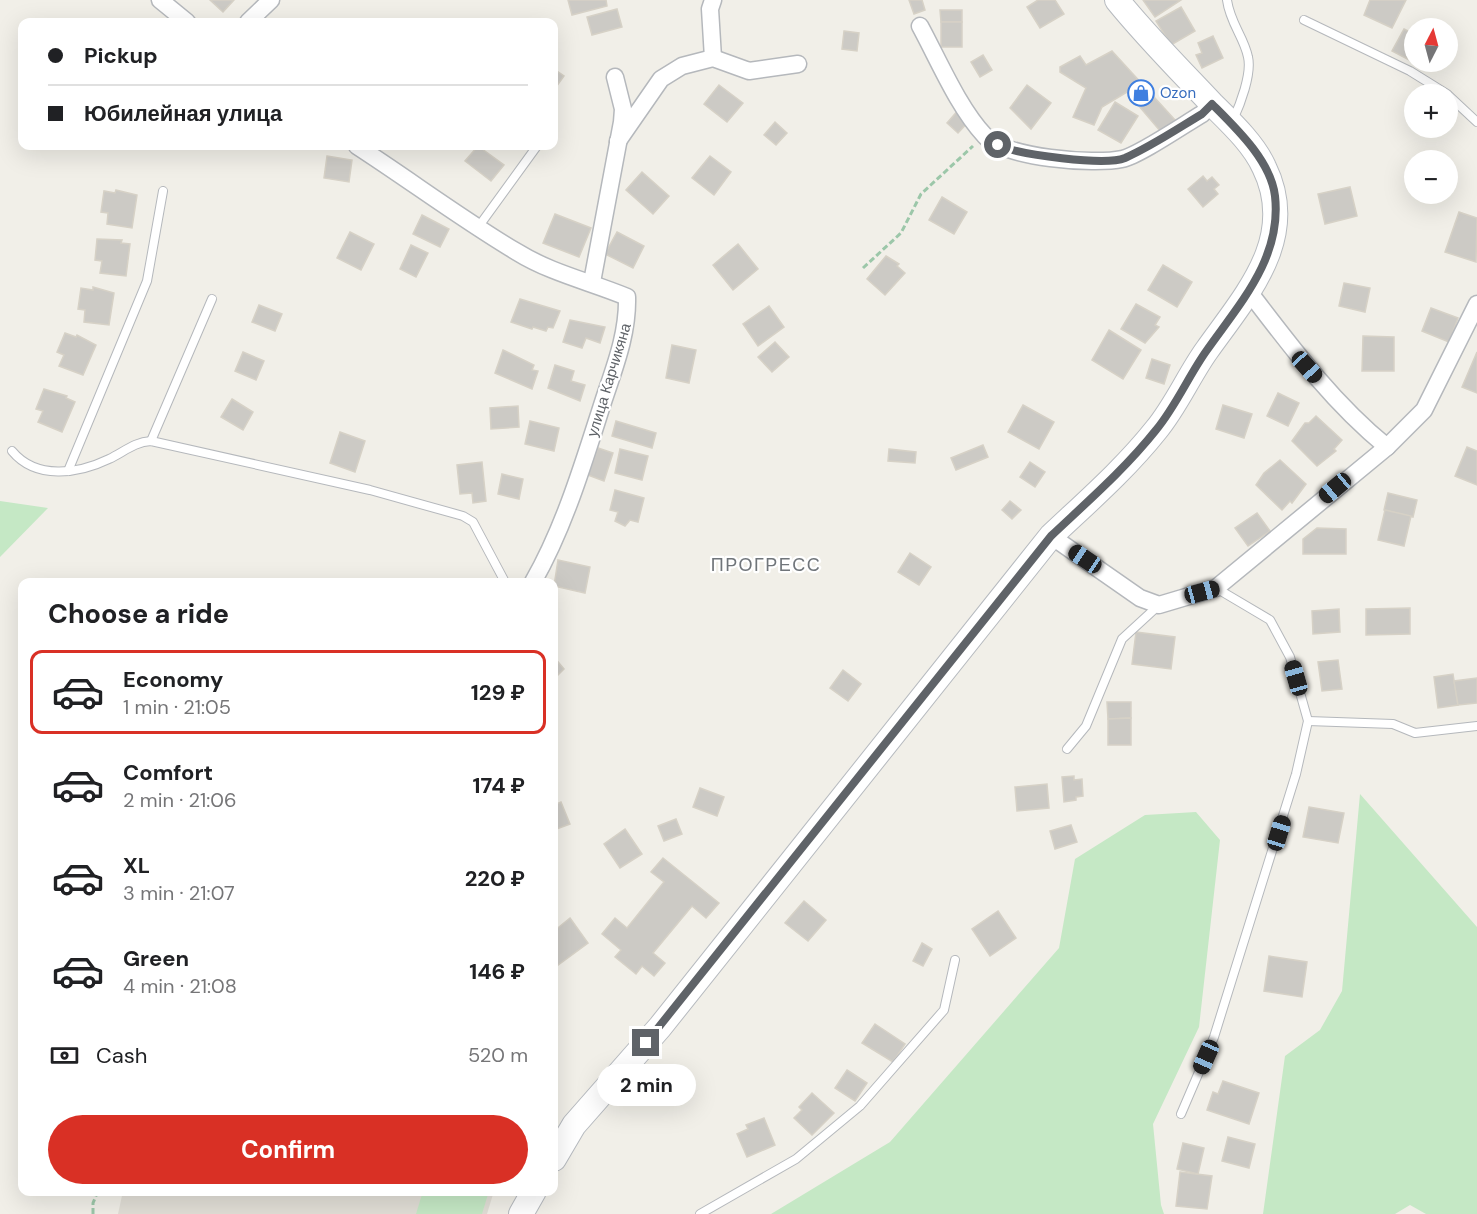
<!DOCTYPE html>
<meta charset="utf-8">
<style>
body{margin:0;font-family:"DM Sans",sans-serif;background:#f2f2f2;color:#202124;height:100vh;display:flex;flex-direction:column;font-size:22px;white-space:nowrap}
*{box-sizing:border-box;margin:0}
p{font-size:20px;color:#757577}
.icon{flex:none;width:33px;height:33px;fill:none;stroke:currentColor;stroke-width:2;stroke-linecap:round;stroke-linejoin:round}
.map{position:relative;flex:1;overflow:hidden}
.sheet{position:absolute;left:18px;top:578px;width:540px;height:618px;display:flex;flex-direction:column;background:#fff;border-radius:12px;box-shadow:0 6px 24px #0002}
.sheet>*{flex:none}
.hud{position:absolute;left:18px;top:18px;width:540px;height:132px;border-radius:12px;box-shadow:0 6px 24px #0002;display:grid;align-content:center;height:132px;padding:0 30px;background:#fff}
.needle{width:39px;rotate:6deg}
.fabs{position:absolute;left:1404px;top:18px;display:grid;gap:12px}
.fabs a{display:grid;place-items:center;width:54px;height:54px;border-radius:50%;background:#fff;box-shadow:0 6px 24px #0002;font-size:30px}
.end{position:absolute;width:27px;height:27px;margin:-14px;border:8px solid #5f6368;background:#fff;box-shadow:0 0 0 3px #fff}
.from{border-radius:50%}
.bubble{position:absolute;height:42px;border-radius:21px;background:#fff;box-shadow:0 6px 24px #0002;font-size:20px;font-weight:700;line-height:42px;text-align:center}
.car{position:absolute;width:18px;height:36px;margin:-18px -9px;border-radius:8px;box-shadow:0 0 4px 2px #0007;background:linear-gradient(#222 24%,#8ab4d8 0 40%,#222 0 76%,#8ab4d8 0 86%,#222 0)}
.hud b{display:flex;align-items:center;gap:21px;height:57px;font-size:22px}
.hud b+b{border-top:2px solid #e0e0e0}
.hud i{width:15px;height:15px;background:#202124}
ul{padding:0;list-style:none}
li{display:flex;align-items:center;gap:18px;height:84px;margin:0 12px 9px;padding:0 18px;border:3px solid transparent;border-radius:12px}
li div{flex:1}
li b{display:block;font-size:22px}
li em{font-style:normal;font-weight:700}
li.current{border-color:#d93025}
li>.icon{width:54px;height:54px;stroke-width:1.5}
h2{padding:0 30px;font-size:27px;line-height:72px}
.pay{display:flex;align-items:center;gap:15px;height:66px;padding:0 30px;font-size:22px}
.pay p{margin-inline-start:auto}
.button{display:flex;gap:12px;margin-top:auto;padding:12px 30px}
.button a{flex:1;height:69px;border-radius:36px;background:#d93025;color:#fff;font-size:24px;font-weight:700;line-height:69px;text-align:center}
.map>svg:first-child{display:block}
.education{fill:#e1ded6}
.green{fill:#c5e8c5}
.building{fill:#cccac5;stroke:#d6d1c6;stroke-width:1.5}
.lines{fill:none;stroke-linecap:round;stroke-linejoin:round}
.lane-casing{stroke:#b5b8bc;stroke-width:10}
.street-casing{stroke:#b5b8bc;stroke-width:19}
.secondary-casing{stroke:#b6babf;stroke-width:26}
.path{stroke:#9cc7a9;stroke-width:3;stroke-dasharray:6 3;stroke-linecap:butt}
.lane{stroke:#fff;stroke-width:8}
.street{stroke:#fff;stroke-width:16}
.secondary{stroke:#fff;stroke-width:24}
.route{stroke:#5f6368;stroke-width:8}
.labels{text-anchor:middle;stroke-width:4.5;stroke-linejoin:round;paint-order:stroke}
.shop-label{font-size:15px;fill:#366cbe;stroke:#fff;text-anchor:start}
.street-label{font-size:15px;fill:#5f6368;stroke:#fff}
.quarter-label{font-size:18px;letter-spacing:1.5px;fill:#70757a;stroke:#fff}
</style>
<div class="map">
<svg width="1477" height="1214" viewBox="0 0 1477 1214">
<rect width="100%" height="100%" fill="#f1efe8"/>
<path class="education" d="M123,1191H494L487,1214H118Z"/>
<g class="green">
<path d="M0,501L48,508L0,557Z"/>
<path d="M1360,794L1477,927V1214H1426L1410,1205L1395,1214H1263L1285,1056L1320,1030L1342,991Z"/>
<path d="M1196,812L1220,840L1199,1027L1153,1124L1161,1205L1164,1214H771L890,1142L1059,948L1075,859L1145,815Z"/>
<path d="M423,1191H489L482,1214H416Z"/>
</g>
<g class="building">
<path d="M210,0H234L223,12Z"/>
<path d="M568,0H606L607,6L572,15Z"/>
<path d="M909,0H922L925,10L914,14Z"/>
<path d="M1038,0H1055L1064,14L1040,28L1027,7Z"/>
<path d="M1143,0H1181L1155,17Z"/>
<path d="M1370,0H1406L1392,28L1364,15Z"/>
<path d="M1181,7L1195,31L1171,45L1156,21Z"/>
<path d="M617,9L622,27L592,35L587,17Z"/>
<path d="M940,10H962V22H941Z"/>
<rect x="941" y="22" width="21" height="25"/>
<path d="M1404,29L1414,34L1415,63L1392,51Z"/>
<path d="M844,31L859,33L857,51L842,49Z"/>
<path d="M1213,36L1223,58L1202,68L1196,55L1202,53L1198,43Z"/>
<path d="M1112,51L1175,120L1161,132L1127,92L1102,107L1094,125L1073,117L1086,88L1060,72V67L1080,56L1086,65Z"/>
<path d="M983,55L992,70L980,77L971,62Z"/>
<path d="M554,69L564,76L554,90Z"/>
<path d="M719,85L743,103L727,122L704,104Z"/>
<path d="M1027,85L1051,103L1031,129L1010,108Z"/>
<path d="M1115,102L1138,116L1121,143L1098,130Z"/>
<path d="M960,108L972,118L958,133L947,123Z"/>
<path d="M775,122L787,133L776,145L764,135Z"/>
<path d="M478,146L504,165L491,181L465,161Z"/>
<path d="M327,156L352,160L349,182L324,178Z"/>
<path d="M710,156L731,172L714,195L692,178Z"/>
<path d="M642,172L669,196L653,214L626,190Z"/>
<path d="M1203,176L1207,181L1212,177L1219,185L1214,189L1218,194L1203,207L1188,189Z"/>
<path d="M1350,187L1357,216L1325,224L1318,194Z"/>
<path d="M116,190L137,195L132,228L107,224L108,213L101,212L104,191L115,193Z"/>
<path d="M942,197L967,212L954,234L929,220Z"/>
<path d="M1459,212L1477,218L1476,262L1445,252Z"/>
<path d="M555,214L591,228L579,257L543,243Z"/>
<path d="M422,215L449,229L440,247L413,234Z"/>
<path d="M350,232L374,244L361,270L337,258Z"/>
<path d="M617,232L644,246L633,268L605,254Z"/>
<path d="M97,239L122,240L121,243L130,244L126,276L100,273L102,261L95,260Z"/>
<path d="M738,244L758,269L733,290L713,265Z"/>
<path d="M411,245L428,253L416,277L400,269Z"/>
<path d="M886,256L899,264L897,266L905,273L885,295L867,279Z"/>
<path d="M1163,265L1192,282L1177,307L1148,290Z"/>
<path d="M1344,283L1370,288L1365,312L1339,306Z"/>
<path d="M93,287L114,293L109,325L84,322L85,310L78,309L81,288L93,290Z"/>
<path d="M520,299L560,311L553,328L548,327L546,331L533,327L532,329L511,322Z"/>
<path d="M1136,304L1160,317L1155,325L1159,327L1145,343L1121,329Z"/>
<path d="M259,305L282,314L275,331L252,322Z"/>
<path d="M769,306L784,327L758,346L743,324Z"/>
<path d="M1431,308L1458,318L1449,342L1422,331Z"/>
<path d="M570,320L605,327L600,343L586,338L582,348L563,342Z"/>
<path d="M1109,330L1141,350L1123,379L1092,360Z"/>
<path d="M65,333L76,337L77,335L96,345L83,375L59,366L64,355L57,352Z"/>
<path d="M1363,336L1394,337V371H1362Z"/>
<path d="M775,342L789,357L772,372L758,357Z"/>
<path d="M672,345L696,350L689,383L666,378Z"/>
<path d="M503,350L534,365L532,370L538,371L532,389L495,373Z"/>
<path d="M243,352L264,361L256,380L235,371Z"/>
<path d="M1477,352V393L1462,387Z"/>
<path d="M1152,359L1170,365L1164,384L1146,378Z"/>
<path d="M555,365L574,371L571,381L585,385L580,401L548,388Z"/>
<path d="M44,389L67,396L66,398L75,402L62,432L38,422L43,411L36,409Z"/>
<path d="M1278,393L1299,403L1288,426L1267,416Z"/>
<path d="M232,399L253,412L243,430L221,417Z"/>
<path d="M1023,405L1054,422L1039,449L1008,432Z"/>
<path d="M1223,405L1252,414L1244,438L1216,429Z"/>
<path d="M518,406L519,427L491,429L490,408Z"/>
<path d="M1316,416L1342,440L1334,449L1336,451L1317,466L1292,441L1305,423H1309Z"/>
<path d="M530,421L559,428L554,451L525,444Z"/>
<path d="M616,421L656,433L652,448L612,436Z"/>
<path d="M340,432L365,441L355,472L330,463Z"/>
<path d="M983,445L988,457L956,470L951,458Z"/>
<path d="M1467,447L1477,451V485L1455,476Z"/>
<path d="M598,448L613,453L604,481L588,475Z"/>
<path d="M620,449L648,456L642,480L615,473Z"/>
<path d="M889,449L916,452L915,463L888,461Z"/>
<path d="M1280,460L1306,484L1292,503L1290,501L1282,510L1256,485L1264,473Z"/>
<path d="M482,462L486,501L473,503L472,493L460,494L457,465Z"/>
<path d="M1030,462L1045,472L1035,487L1020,477Z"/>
<path d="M502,474L523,479L519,499L498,494Z"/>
<path d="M615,490L644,498L638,522L630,520L625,526L615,521L618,512L610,510Z"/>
<path d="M1388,493L1417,500L1413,517L1384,510Z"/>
<path d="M1010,501L1021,510L1012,519L1002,510Z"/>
<path d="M1385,510L1411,516L1404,546L1378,540Z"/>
<path d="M1257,513L1270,531L1248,546L1235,528Z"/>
<path d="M1317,528L1346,529V554H1303V539Z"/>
<path d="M910,553L931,567L919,585L898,572Z"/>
<path d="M558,560L590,567L585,593L554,586Z"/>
<path d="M1410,608V634L1366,635V609Z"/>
<path d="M1339,609L1340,632L1313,634L1312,611Z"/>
<path d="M1136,632L1175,637L1171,669L1132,664Z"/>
<path d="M554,657L564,669L554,679Z"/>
<path d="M1338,660L1342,689L1322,691L1318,662Z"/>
<path d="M843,670L861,684L848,701L830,688Z"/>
<path d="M1453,674L1458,705L1438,708L1434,677Z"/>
<path d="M1477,678V703L1458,705L1454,681Z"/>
<path d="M1107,702H1131V718L1108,719Z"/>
<path d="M1131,718V745H1108V719Z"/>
<path d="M1074,776V780L1082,779L1083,796L1076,797V800L1064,802L1062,777Z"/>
<path d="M1047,784L1049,808L1017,811L1015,787Z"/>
<path d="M700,788L724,797L717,816L693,807Z"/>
<path d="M561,802L570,824L554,830V805Z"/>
<path d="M1309,807L1344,813L1338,843L1303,837Z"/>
<path d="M676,819L682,834L664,841L658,826Z"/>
<path d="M1071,825L1077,842L1055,849L1050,831Z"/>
<path d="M625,829L642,854L620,868L604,844Z"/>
<path d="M663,858L719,903L706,918L692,906L653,953L665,963L654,976L642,966L636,974L615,957L621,950L602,934L615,918L627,928L664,882L651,872Z"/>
<path d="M804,901L826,920L808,941L785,923Z"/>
<path d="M998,911L1016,938L990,956L972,929Z"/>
<path d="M570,918L588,943L554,968V931Z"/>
<path d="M922,943L932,949L923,966L913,961Z"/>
<path d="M1269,956L1307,962L1302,997L1264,991Z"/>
<path d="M875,1024L905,1044L893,1062L862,1043Z"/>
<path d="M847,1070L867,1083L855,1101L835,1088Z"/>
<path d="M1223,1081L1259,1093L1249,1124L1207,1110L1213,1092L1218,1094Z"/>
<path d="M812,1093L834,1113L812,1135L794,1118L802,1110L799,1107Z"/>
<path d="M764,1118L775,1145L747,1157L737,1134L748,1129L746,1125Z"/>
<path d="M1228,1137L1255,1144L1249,1168L1222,1161Z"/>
<path d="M1183,1143L1204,1148L1198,1174L1177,1169Z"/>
<path d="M1180,1172L1212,1176L1207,1209L1176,1206Z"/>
</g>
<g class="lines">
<g class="lane-casing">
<g id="lane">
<path d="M1227,0C1230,23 1244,37 1248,57C1252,74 1240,105 1233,120"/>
<path d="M1304,20L1410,71L1447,94"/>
<path d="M1448,95L1477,122"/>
<path d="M479,226L537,146"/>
<path d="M151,441L212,299"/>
<path d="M12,451C36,480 78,474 109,459C124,452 134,442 151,441L370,490L463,516L473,522L505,582"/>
<path d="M68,471L147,281L163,191"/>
<path d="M1308,721L1393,724L1415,733L1477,726"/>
<path d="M1067,749L1086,726L1122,639L1159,605"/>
<path d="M1181,1114L1214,1037L1296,774L1308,721L1290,657L1270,620L1216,588"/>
<path d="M700,1214L796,1159L860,1106L944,1010L955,960"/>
</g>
</g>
<g class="street-casing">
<g id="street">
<path d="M160,0L187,22"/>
<path d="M248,22L271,0"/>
<path d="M920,26C939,61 958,107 985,136C1005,158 1094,165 1122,159C1138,156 1185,124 1202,114L1212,104"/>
<path d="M713,58L710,9L713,0"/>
<path d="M618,141L661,79L682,66L713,58L749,71L798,64"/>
<path d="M357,146C411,181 463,220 517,252C551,273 591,282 627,297C628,333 615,366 604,399C584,461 565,526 533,582"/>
<path d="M592,282L622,122L623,109L615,77"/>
<path d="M1250,293C1292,348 1333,403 1387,447L1424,410L1477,304"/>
<path d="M1051,536L1140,598L1159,605L1216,588L1387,447"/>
</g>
</g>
<g class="secondary-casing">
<g id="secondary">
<path d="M554,1159L574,1125L660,1027L1051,536C1087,502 1125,469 1156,430C1176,406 1189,375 1207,350C1246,295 1299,238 1264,167C1253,143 1230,122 1212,104C1180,70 1146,36 1117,0"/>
<path d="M521,1214L534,1191"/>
</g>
</g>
<g class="path">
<path d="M863,268L901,233L921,194L973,146"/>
<path d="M93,1214V1203L98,1191"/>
</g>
<use href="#lane" class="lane"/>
<use href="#street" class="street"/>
<use href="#secondary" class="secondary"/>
</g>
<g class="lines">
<path class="route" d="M646,1043L1051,536C1087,502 1125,469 1156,430C1176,406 1189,375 1207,350C1240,303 1282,258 1275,196C1271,161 1236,128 1212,104L1202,114C1177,129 1152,146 1125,158C1105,166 1019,155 998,145"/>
</g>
<defs>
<g id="shop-ring" transform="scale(1.35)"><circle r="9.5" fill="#fff" stroke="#3f7fe0" stroke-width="1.5"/><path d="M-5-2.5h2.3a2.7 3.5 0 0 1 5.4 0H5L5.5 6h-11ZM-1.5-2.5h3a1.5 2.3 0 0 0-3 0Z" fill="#3f7fe0"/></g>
</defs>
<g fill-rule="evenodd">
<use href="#shop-ring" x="1141" y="93"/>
</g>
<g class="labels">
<g class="shop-label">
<text x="1160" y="98">Ozon</text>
</g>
<g class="street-label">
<text transform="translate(609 380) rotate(-73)" y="5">улица Карчикяна</text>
</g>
<g class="quarter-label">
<text x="766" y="571">ПРОГРЕСС</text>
</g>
</g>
</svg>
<div class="fabs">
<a><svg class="needle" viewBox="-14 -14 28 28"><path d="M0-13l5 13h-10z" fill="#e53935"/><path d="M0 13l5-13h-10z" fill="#757577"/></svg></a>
<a>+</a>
<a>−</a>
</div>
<i class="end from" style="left:998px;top:145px"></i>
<i class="end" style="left:646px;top:1043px"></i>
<div class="bubble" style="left:597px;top:1064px;width:99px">2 min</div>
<i class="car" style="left:1307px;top:367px;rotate:138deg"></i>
<i class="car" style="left:1335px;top:488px;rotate:230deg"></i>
<i class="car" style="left:1085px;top:559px;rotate:304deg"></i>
<i class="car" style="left:1202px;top:592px;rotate:75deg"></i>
<i class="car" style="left:1296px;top:678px;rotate:344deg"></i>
<i class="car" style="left:1279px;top:833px;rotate:17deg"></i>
<i class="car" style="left:1206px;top:1057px;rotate:204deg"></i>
<div class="hud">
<b><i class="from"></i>Pickup</b>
<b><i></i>Юбилейная улица</b>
</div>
<section class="sheet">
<h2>Choose a ride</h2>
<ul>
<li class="current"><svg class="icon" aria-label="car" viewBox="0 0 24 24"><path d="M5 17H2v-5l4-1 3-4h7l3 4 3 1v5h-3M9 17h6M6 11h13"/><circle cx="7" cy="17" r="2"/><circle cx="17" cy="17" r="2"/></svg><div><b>Economy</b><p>1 min · 21:05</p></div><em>129 ₽</em></li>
<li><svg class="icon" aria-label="car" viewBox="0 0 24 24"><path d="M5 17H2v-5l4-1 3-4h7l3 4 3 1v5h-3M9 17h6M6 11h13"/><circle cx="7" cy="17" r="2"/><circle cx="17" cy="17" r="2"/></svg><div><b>Comfort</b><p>2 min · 21:06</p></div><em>174 ₽</em></li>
<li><svg class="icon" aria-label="car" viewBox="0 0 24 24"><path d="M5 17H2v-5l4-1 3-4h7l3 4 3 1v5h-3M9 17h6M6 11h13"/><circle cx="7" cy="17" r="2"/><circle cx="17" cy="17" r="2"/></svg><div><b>XL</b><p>3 min · 21:07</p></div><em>220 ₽</em></li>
<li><svg class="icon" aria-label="car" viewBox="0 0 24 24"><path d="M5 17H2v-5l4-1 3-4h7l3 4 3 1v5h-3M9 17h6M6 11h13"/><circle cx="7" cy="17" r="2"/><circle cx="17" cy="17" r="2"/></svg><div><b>Green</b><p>4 min · 21:08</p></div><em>146 ₽</em></li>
</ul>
<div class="pay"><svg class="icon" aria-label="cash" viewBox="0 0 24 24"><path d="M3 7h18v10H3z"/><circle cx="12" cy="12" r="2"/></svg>Cash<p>520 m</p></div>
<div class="button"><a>Confirm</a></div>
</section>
</div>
